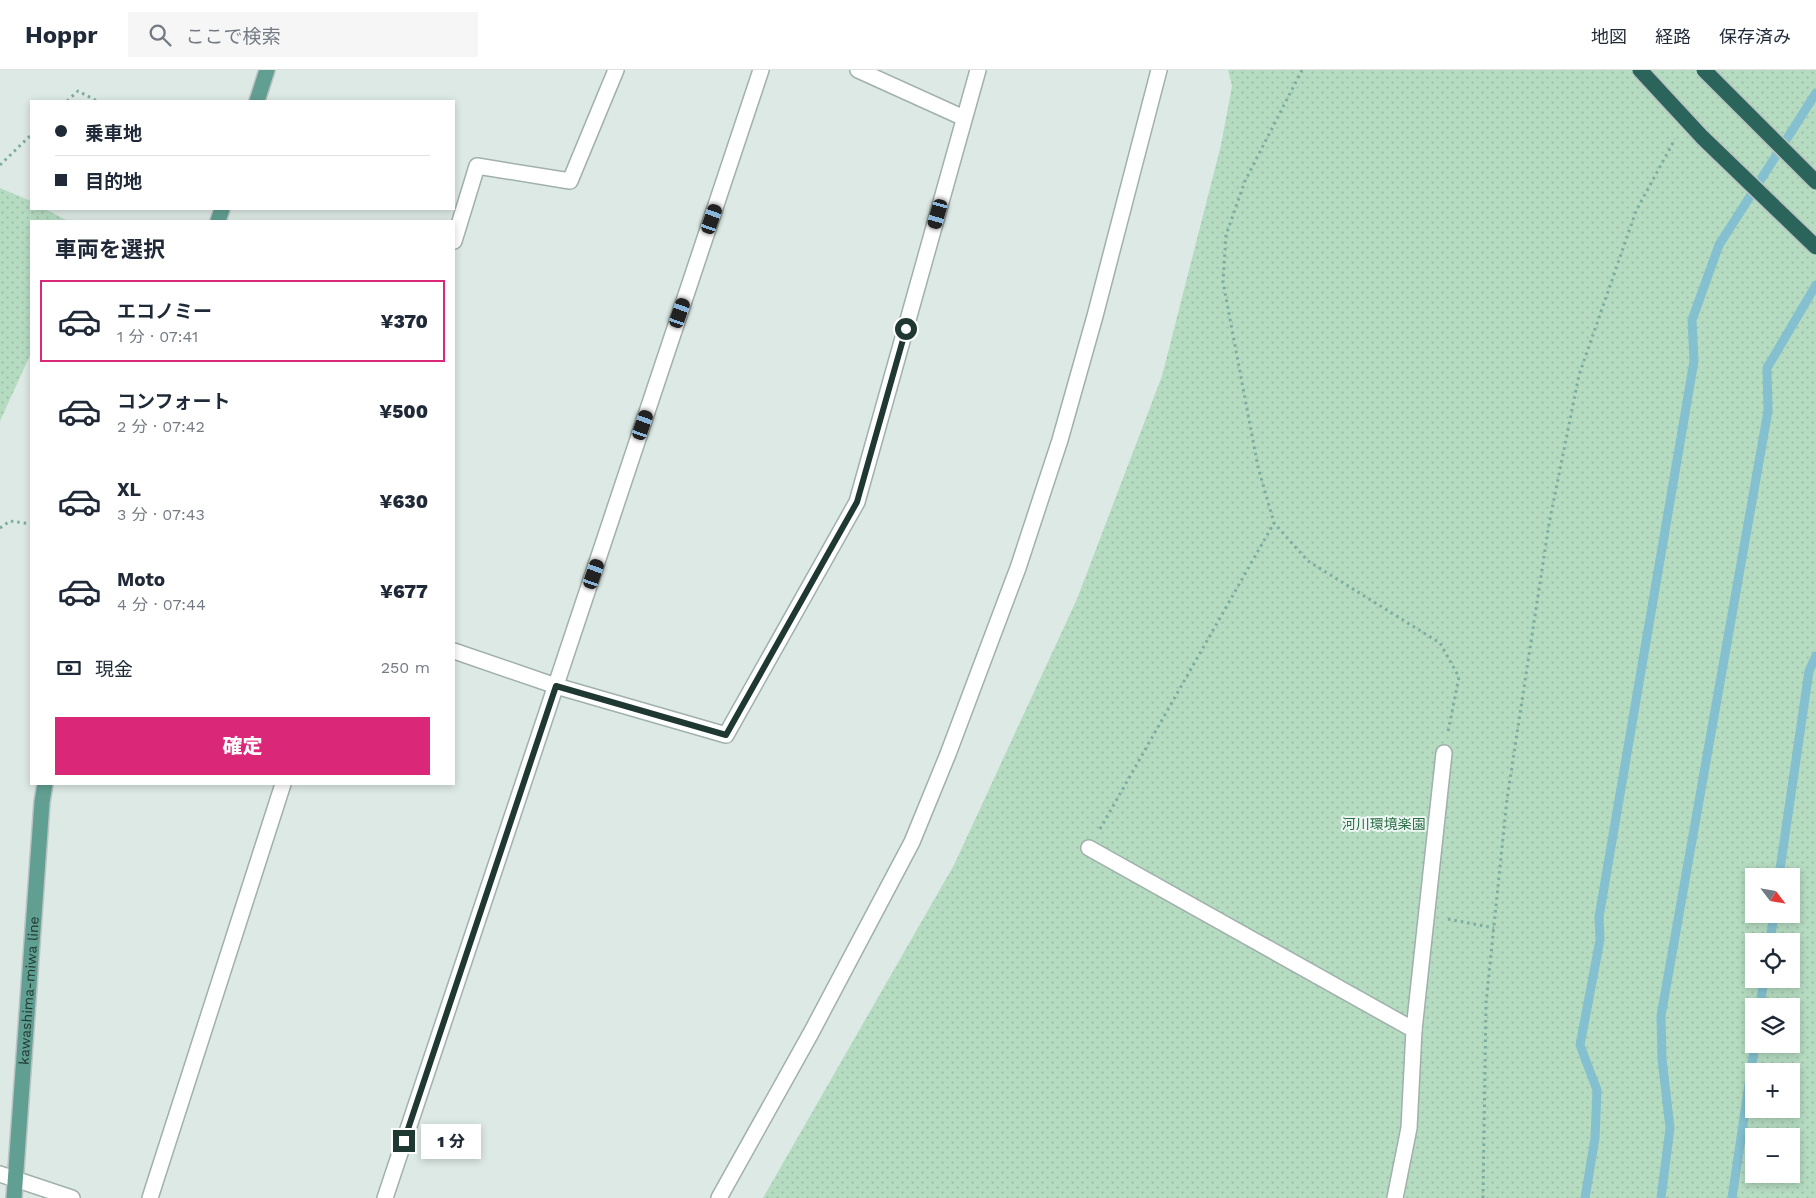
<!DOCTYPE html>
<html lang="ja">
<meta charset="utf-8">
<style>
body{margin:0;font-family:"Work Sans","Noto Sans JP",sans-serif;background:#f6f6f7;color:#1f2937;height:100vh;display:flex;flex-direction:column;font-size:19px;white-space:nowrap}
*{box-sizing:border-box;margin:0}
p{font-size:16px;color:#747a83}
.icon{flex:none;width:28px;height:28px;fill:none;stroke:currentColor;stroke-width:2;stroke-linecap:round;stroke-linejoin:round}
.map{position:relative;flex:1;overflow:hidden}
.drawer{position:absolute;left:30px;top:150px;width:425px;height:565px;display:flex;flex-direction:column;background:#fff;border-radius:0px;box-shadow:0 2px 8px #0003}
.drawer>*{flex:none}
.banner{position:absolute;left:30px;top:30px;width:425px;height:110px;border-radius:0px;box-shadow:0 2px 8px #0003;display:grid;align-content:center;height:110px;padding:0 25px;background:#fff}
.needle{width:32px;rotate:121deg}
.tools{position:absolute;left:1745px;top:798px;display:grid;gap:10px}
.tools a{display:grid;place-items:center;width:55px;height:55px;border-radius:0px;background:#fff;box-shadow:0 2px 8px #0003;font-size:25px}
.end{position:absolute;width:22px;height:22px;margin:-11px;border:6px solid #1f3832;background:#fff;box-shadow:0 0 0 2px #fff}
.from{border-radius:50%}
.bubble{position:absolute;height:35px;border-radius:0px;background:#fff;box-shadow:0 2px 8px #0003;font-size:16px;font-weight:800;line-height:35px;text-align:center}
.car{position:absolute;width:15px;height:30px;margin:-15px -8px;border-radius:6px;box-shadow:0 0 4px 1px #0007;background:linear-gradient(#222 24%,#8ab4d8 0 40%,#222 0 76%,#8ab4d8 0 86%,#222 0)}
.banner b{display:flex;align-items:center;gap:18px;height:48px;font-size:19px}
.banner b+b{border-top:1px solid #e0e1e3}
.banner i{width:12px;height:12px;background:#1f2937}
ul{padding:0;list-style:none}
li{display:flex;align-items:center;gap:15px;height:82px;margin:0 10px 8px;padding:0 15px;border:2px solid transparent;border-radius:0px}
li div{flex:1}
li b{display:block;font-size:19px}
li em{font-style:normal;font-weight:800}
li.selected{border-color:#db2777}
li>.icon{width:45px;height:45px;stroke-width:1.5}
h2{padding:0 25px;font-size:22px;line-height:60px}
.pay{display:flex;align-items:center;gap:12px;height:55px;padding:0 25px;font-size:19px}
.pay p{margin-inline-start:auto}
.button{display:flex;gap:10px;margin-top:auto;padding:10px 25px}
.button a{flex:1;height:58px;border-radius:0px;background:#db2777;color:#fff;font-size:20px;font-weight:800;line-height:58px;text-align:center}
header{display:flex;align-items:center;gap:30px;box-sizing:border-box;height:70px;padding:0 25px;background:#fff;border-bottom:1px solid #e0e1e3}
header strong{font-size:24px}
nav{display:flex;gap:28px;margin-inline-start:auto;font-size:18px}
.search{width:350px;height:45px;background:#f6f6f7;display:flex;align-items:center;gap:12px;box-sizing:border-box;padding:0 18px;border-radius:0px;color:#747a83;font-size:19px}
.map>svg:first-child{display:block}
.park{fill:url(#park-dots);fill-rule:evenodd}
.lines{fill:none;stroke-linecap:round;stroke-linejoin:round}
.stream{stroke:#84c0cf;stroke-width:9}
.minor-casing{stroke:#a0b0ab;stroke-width:18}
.major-casing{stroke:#bcc3c2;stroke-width:18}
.path{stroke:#7dada0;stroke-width:3;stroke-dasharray:2.5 4;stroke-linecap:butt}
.minor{stroke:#fff;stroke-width:15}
.major{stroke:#619f92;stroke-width:15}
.highway-bridge-casing{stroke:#bcc3c2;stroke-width:18;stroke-linecap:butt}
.highway-bridge{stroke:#2b645b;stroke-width:15}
.route{stroke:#1f3832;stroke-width:6}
.labels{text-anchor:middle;stroke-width:4;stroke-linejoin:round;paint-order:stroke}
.park-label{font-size:14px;fill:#2a6e47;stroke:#edf6f2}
.street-label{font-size:14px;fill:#1f3832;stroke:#edf6f2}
</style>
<header>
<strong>Hoppr</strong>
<div class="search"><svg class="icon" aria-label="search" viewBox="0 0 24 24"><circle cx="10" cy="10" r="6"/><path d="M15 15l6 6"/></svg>ここで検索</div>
<nav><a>地図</a><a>経路</a><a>保存済み</a></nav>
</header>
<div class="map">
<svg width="1816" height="1128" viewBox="0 0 1816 1128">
<defs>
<pattern id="park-dots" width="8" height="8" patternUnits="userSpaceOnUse" patternTransform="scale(1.25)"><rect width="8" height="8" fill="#b5dbc1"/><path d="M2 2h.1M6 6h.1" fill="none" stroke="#9bbda6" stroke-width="1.8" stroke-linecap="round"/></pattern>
</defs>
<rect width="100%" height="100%" fill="#dde9e4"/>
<g class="park">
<path d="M1228,0H1816V1128H763L954,795L1077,529L1162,306L1221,75L1232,16ZM1754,806H1791V844H1754ZM1754,871H1791V909H1754ZM1754,936H1791V974H1754ZM1754,1001H1791V1039H1754ZM1754,1066H1791V1104H1754Z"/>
<path d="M0,118L31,131V139H45L68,151H31V283L0,351Z"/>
</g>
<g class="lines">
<g class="stream">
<path d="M1779,806L1809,601L1816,586"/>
<path d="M1770,871L1774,844"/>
<path d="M1760,936L1764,909"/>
<path d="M1585,1128L1595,1068L1597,1020L1580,975L1600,870L1599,847L1694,291L1692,250L1719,175L1816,23"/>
<path d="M1661,1128L1670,1058L1662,989L1661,946L1768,341L1767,298L1816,215"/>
<path d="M1732,1128L1755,974"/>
</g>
<g class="minor-casing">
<g id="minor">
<path d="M858,0L964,48"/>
<path d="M454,171L477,96L570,111L616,0"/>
<path d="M454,581L556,616L726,665L857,432L978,0"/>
<path d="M1089,778L1414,960"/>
<path d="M0,1104L72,1128"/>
<path d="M150,1128L283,714"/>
<path d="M385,1128L761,0"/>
<path d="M719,1128L811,963L912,772L948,684L1018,498L1060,370L1095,246L1159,0"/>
<path d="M1395,1128L1409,1058L1414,960L1444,683"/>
</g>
</g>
<g class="major-casing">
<g id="major">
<path d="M257,31L267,0"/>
<path d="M218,151L222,139"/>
<path id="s1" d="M14,1128L42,732L45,714"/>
</g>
</g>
<g class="path">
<path d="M1302,0L1245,111L1226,165L1223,212L1258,397L1274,453L1308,491L1440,573L1459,607L1448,662"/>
<path d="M67,31L78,21L97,31"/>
<path d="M0,95L31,65"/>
<path d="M0,458L10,451L31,454"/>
<path d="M1100,759L1274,453"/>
<path d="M1448,849L1494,858"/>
<path d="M1483,1128L1486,933L1507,729L1549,454L1579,305L1636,141L1675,69"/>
</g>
<use href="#minor" class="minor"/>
<use href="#major" class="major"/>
<g class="highway-bridge-casing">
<g id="highway-bridge">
<path d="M1640,0L1702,67L1816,177"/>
<path d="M1704,0L1816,112"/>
</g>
</g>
<use href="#highway-bridge" class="highway-bridge"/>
</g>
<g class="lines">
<path class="route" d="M404,1071L556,616L726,665L857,432L906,259"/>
</g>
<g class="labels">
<g class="park-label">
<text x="1384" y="759">河川環境楽園</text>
</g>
<g class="street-label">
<text dy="5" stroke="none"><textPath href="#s1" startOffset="208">kawashima-miwa line</textPath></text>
</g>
</g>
</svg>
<div class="tools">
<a><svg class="needle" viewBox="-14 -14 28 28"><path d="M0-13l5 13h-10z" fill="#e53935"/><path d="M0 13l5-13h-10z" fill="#747a83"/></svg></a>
<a><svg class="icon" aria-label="locate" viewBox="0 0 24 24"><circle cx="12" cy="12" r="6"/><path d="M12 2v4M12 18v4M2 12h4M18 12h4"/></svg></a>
<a><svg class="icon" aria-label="layers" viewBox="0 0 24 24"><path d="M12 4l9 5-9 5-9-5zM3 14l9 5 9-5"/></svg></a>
<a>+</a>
<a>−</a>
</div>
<i class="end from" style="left:906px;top:259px"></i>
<i class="end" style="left:404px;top:1071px"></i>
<div class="bubble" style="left:421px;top:1054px;width:60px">1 分</div>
<i class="car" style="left:938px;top:144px;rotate:196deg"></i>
<i class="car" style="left:712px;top:149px;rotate:19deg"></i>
<i class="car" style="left:680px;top:243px;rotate:19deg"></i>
<i class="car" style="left:643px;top:355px;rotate:19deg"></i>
<i class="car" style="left:594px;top:504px;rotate:19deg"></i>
<div class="banner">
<b><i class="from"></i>乗車地</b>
<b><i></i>目的地</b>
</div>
<section class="drawer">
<h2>車両を選択</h2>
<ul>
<li class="selected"><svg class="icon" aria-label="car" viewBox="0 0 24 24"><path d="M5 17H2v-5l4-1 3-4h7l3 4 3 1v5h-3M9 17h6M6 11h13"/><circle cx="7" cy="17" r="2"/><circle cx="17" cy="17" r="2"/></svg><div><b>エコノミー</b><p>1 分 · 07:41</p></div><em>¥370</em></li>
<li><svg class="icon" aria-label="car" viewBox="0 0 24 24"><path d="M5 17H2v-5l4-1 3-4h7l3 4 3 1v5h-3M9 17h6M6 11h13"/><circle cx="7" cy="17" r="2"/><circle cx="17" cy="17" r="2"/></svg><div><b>コンフォート</b><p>2 分 · 07:42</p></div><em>¥500</em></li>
<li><svg class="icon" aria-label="car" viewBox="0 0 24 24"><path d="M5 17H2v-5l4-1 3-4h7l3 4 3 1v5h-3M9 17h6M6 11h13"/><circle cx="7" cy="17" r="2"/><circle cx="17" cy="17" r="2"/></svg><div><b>XL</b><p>3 分 · 07:43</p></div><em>¥630</em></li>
<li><svg class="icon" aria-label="car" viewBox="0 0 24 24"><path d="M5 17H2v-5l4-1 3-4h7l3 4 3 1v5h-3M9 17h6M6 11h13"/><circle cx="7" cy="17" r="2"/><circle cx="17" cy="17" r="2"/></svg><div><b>Moto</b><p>4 分 · 07:44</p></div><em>¥677</em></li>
</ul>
<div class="pay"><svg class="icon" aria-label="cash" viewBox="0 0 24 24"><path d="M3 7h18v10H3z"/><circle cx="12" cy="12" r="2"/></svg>現金<p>250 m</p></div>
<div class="button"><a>確定</a></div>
</section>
</div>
